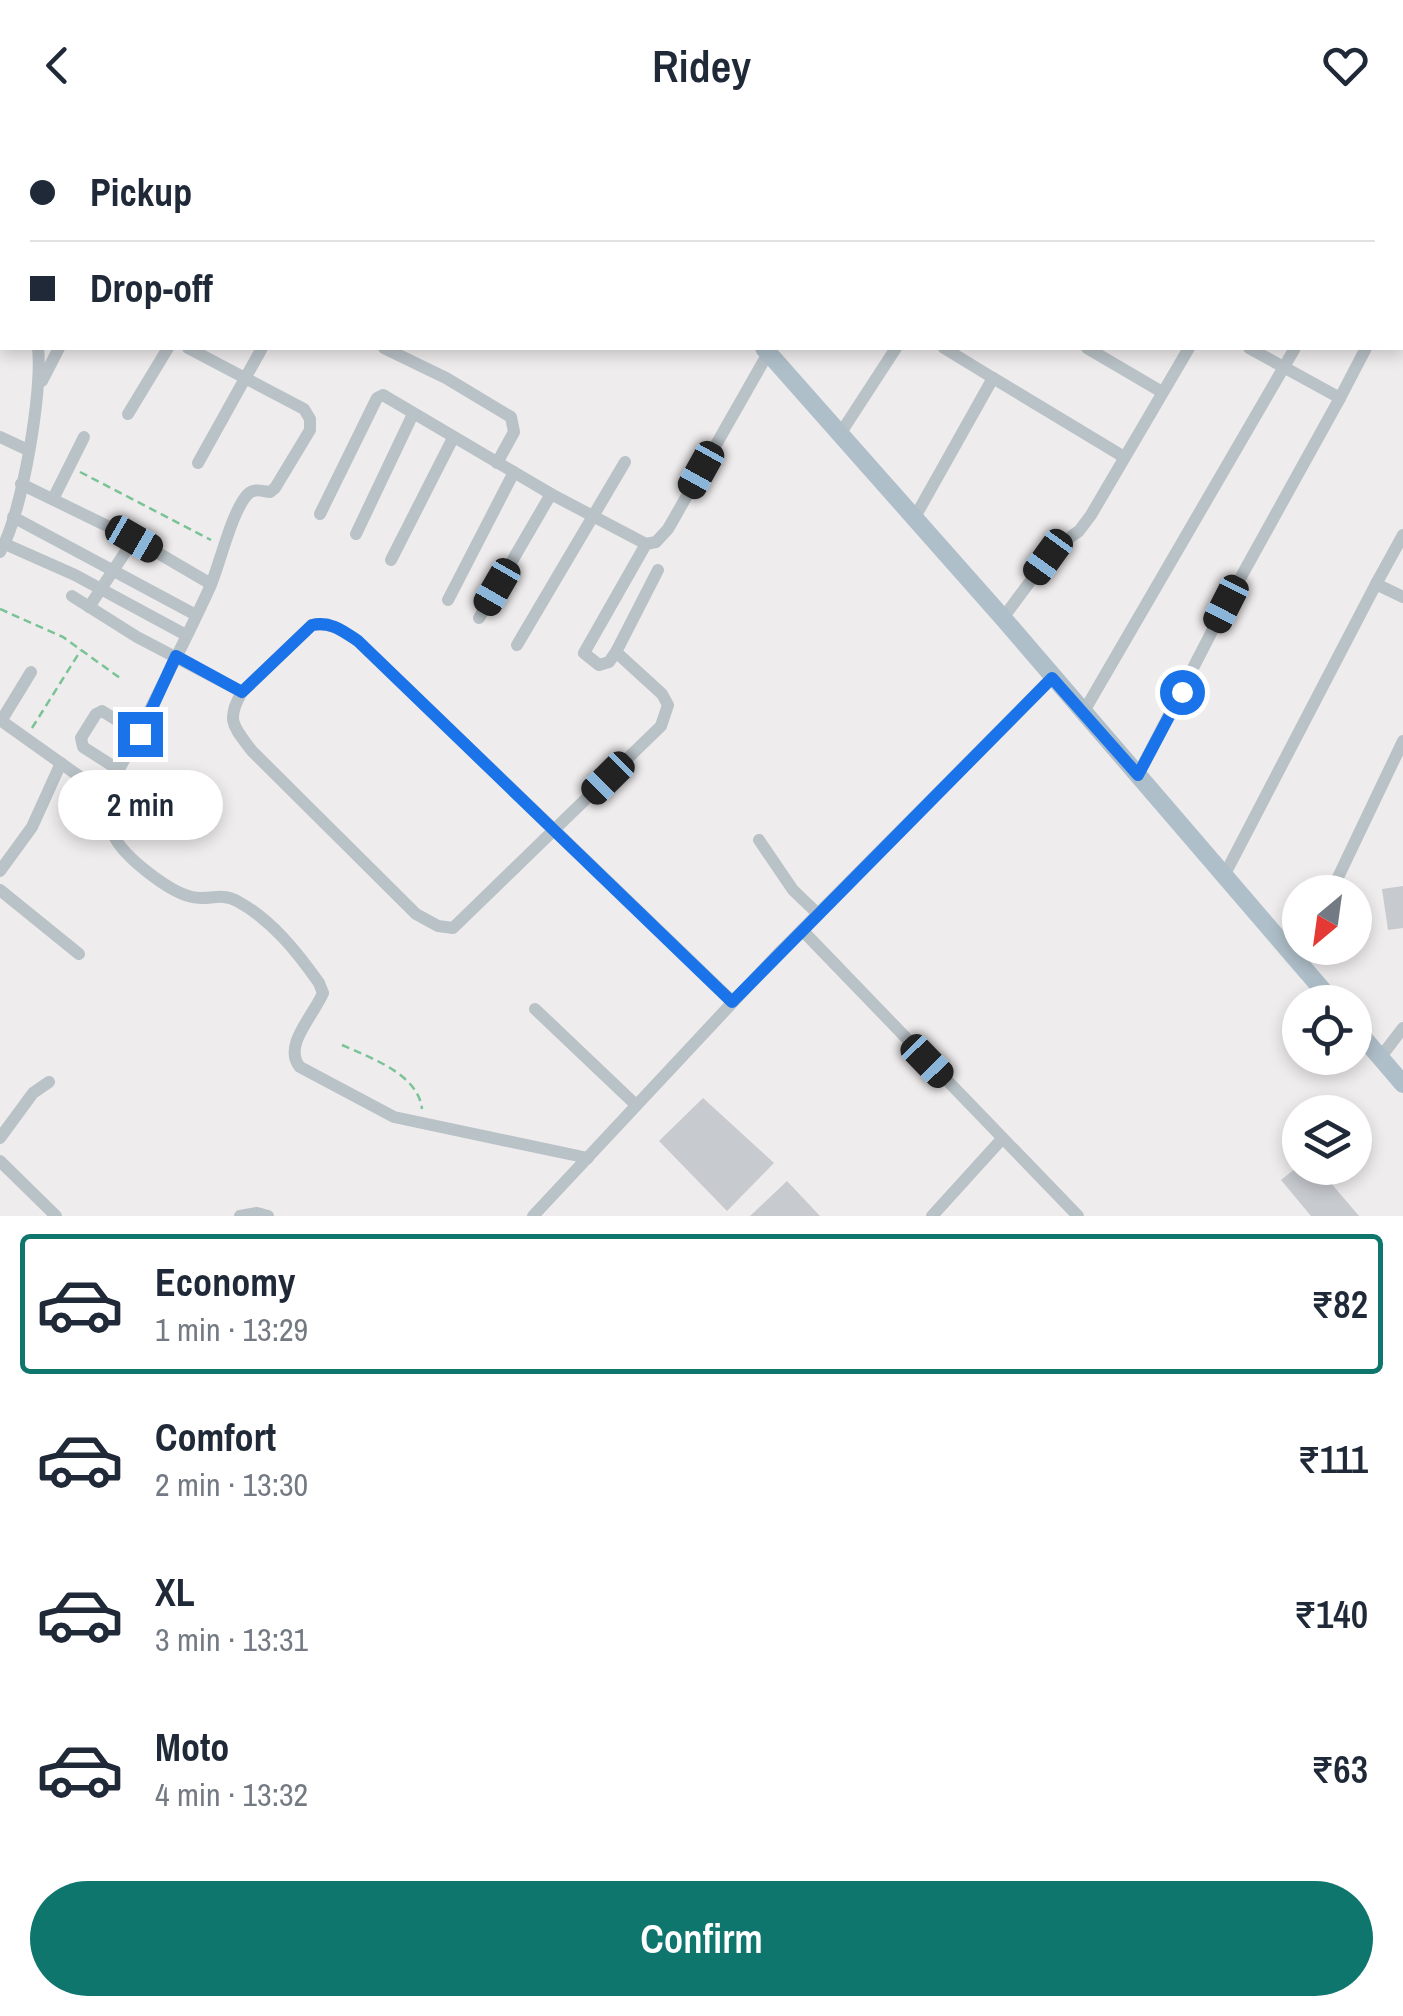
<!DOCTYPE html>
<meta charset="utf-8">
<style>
body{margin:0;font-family:"Archivo Narrow",sans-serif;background:#f2f2f3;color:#1f2937;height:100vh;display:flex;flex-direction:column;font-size:38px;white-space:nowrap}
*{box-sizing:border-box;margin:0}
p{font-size:32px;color:#747a83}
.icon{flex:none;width:55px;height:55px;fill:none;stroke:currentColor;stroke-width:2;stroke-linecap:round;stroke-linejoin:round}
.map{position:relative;height:1086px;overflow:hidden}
.details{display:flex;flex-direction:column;background:#fff;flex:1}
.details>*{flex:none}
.banner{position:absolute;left:0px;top:0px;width:1405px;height:220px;box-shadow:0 5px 15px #0003;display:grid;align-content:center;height:220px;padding:0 30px;background:#fff}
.needle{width:65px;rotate:209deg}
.controls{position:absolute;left:1282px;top:745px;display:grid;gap:20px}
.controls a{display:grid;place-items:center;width:90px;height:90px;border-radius:50%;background:#fff;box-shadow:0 5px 15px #0003;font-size:50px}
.end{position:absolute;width:45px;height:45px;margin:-22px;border:12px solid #1a73e8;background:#fff;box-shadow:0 0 0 5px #fff}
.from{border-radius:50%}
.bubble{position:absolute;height:70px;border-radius:35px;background:#fff;box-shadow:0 5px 15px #0003;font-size:32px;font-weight:600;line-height:70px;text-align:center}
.car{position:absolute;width:30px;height:60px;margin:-30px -15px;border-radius:12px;box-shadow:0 0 8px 2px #0007;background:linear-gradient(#222 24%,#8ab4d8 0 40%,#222 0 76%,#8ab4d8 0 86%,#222 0)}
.banner b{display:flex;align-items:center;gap:35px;height:95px;font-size:38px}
.banner b+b{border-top:2px solid #e0e1e3}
.banner i{width:25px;height:25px;background:#1f2937}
ul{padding:18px 0 0;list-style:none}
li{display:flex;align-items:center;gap:30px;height:140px;margin:0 20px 15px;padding:0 10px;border:5px solid transparent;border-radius:10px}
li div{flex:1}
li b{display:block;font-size:38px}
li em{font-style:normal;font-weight:600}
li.current{border-color:#0f766e}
li>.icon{width:90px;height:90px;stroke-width:1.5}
.primary-button{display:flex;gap:20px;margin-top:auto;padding:20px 30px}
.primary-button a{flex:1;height:115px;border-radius:60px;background:#0f766e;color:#fff;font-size:40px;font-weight:600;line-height:115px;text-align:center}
header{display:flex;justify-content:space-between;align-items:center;height:130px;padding:0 30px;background:#fff;font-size:45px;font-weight:600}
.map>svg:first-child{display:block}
.building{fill:#c7cacf}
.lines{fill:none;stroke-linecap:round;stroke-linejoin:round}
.path{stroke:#7ac396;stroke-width:2.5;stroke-dasharray:8 5;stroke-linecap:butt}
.minor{stroke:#b9c2c7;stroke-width:12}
.major{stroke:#afbfc9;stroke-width:18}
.route{stroke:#1a73e8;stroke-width:12}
</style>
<header><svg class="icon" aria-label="back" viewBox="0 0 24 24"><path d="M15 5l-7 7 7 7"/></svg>Ridey<svg class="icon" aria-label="heart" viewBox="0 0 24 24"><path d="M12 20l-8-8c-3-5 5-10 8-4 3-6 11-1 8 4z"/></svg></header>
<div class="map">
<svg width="1403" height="1086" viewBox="0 0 1403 1086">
<rect width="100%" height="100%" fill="#efeced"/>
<g class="building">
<path d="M1403,756V798L1388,800L1382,759Z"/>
<path d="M703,968L774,1033L727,1081L659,1011Z"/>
<path d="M1296,1038H1318L1359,1086H1311L1281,1050Z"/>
<path d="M787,1051L820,1086H750Z"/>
</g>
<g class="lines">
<g class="path">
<path d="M80,342L211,410"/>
<path d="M0,479L63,507L120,548"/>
<path d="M32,598L81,520"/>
<path d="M342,915C371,928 418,944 422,979"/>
</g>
<g class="minor">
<path d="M386,0L391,2"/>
<path d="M1215,0L1219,2"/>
<path d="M134,2L137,0"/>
<path d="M251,2L252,0"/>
<path d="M450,2L452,0"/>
<path d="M1017,2L1018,0"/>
<path d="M1178,2L1179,0"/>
<path d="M1315,2V0"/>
<path d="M1368,2V0"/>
<path d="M1402,40L1403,39"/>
<path d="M0,106L2,105"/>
<path d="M0,146L2,149"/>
<path d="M1402,147L1403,146"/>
<path d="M384,218L446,248L511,287L514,302L497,333"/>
<path d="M944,218L993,248"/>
<path d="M1087,218L1162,262"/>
<path d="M1249,218L1340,268L1366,218"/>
<path d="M42,251L59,218"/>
<path d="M128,284L168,218"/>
<path d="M840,304L896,218"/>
<path d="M0,307L28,320"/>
<path d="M198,333L262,218"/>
<path d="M21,354L134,409"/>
<path d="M53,369L84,307"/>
<path d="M320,384L377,268L383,265L551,364L646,414"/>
<path d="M13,387L196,485"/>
<path d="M915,387L993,248L1124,327"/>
<path d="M356,404L413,284"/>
<path d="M5,414L75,445L186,505"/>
<path d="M0,422C22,385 43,260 38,218"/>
<path d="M391,430L453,308"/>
<path d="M1376,454L1403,405"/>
<path d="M72,466L137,507L242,562C225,591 234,597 252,621L416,784L438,796L453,798L661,596L668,575L662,564L616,522L658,440"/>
<path d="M448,470L514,342"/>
<path d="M89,477L134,409L211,454"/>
<path d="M479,488L551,364"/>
<path d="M1003,488L1055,418L1079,401L1091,385L1189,218"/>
<path d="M517,515L625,332"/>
<path d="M616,522L609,532L599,535L584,523L646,414L656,412L668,399L771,218"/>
<path d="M242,562L312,495C330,491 343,501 358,511L733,872"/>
<path d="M1083,583L1295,218"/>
<path d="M0,590L93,656L105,660L110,657C144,591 179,525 210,457C220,434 232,380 248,364C254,358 262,361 270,362L275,358L310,300V289L304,279L188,218"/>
<path d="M1,591L31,542"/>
<path d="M119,640L83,617L81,608L96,584L102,581L139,604"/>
<path d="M1138,645L1226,474L1340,268"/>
<path d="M105,660C107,675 108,692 114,706C124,727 169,762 192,767C208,771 221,762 237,771C271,789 298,823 319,853L323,863C314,885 282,916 300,937L394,987L588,1028"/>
<path d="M759,710L793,760L818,784"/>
<path d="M0,741L32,697L61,633"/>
<path d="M1225,744L1376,454L1403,467"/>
<path d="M0,760L79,824"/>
<path d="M1331,762L1403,611"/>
<path d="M802,800L1078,1086"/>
<path d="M535,879L636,975"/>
<path d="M1380,928L1403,898"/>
<path d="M0,1008L33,963L49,952"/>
<path d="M0,1031L56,1086"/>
<path d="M240,1086L257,1083L268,1086"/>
<path d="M533,1086L777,825L1052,548"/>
<path d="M932,1086L1001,1010"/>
</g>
<g class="major">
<path d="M589,0L590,2"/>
<path d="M764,218L1003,488L1333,872"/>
<path d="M1355,898L1403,954"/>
</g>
</g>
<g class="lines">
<path class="route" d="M140,604L176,526L242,562L312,495C331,491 343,501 358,511L732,872L1052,548L1138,645L1182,562"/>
</g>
</svg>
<div class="controls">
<a><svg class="needle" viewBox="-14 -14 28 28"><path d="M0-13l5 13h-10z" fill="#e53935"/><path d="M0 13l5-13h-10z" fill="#747a83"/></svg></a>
<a><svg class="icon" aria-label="locate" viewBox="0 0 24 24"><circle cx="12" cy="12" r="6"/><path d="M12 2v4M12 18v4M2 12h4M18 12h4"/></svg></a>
<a><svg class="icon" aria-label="layers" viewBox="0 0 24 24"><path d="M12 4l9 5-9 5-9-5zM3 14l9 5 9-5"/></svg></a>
</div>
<i class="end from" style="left:1182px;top:562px"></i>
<i class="end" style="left:140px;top:604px"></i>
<div class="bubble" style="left:58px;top:640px;width:165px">2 min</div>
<i class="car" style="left:701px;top:340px;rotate:209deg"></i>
<i class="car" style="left:134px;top:409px;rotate:120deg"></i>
<i class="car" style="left:1048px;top:427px;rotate:216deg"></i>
<i class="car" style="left:497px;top:457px;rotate:210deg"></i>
<i class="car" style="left:1226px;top:474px;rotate:207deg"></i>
<i class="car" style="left:608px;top:648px;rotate:225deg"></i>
<i class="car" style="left:927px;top:931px;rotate:136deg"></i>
<div class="banner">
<b><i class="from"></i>Pickup</b>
<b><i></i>Drop-off</b>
</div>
</div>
<section class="details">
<ul>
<li class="current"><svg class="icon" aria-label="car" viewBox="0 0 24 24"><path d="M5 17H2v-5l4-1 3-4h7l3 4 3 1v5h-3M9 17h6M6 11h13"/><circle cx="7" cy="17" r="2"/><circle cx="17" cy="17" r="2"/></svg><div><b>Economy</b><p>1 min · 13:29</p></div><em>₹82</em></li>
<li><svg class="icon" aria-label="car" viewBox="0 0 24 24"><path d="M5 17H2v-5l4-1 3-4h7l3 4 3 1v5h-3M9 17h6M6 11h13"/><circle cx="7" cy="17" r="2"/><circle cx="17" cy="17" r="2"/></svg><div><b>Comfort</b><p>2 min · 13:30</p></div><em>₹111</em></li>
<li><svg class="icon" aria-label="car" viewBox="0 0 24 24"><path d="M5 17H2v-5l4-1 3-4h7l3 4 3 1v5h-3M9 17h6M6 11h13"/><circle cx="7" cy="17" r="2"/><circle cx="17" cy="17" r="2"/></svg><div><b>XL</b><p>3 min · 13:31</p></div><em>₹140</em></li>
<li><svg class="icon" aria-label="car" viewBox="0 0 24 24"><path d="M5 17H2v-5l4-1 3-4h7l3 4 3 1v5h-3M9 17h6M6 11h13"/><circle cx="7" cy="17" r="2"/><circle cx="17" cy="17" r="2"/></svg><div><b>Moto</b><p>4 min · 13:32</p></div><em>₹63</em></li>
</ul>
<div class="primary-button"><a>Confirm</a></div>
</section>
